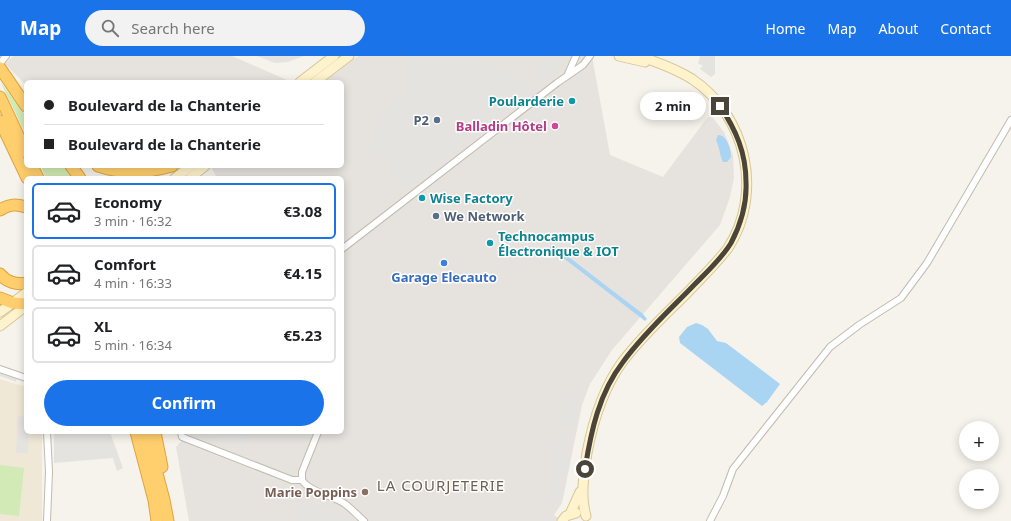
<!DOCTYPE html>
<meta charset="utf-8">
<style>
body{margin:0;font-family:"Noto Sans",sans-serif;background:#f2f2f2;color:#202124;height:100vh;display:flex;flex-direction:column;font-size:15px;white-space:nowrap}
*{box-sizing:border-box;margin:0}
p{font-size:13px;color:#757577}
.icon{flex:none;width:22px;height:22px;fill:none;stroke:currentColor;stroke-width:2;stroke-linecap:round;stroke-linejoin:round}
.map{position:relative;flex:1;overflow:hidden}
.panel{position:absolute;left:24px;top:120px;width:320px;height:258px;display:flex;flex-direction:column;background:#fff;border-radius:6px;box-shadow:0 2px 10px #0003}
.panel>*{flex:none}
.banner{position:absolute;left:24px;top:24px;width:320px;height:88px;border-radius:6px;box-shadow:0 2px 10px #0003;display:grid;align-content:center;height:88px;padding:0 20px;background:#fff}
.tools{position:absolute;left:959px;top:365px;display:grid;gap:8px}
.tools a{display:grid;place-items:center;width:40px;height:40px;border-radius:50%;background:#fff;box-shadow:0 2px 10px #0003;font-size:20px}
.end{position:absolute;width:18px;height:18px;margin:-9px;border:5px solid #4b4439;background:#fff;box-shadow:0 0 0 2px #fff}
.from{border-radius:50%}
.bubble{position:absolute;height:28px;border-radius:14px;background:#fff;box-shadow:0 2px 10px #0003;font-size:13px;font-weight:700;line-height:28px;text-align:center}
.banner b{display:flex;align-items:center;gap:14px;height:38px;font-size:15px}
.banner b+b{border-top:1px solid #e0e0e0}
.banner i{width:10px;height:10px;background:#202124}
ul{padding:7px 0 0;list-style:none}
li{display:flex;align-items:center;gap:12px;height:56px;margin:0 8px 6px;padding:0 12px;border:2px solid #e0e0e0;border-radius:6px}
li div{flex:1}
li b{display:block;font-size:15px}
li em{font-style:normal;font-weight:700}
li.active{border-color:#1a73e8}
li>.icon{width:36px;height:36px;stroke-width:1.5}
.primary-button{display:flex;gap:8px;margin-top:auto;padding:8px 20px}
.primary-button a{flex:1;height:46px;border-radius:24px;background:#1a73e8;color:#fff;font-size:16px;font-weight:700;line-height:46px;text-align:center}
header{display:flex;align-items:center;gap:24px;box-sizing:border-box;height:56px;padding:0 20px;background:#1a73e8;color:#fff}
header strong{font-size:19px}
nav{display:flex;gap:22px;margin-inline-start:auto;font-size:14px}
.search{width:280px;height:36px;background:#f2f2f2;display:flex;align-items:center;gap:10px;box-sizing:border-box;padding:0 14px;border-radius:22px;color:#757577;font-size:15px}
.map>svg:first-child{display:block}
.industrial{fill:#e6e2dd}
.education{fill:#efe8d6}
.green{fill:#d2eab5}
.parking{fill:#e5e3e0}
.water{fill:#a9d4f2}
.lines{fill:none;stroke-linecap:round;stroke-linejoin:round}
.street-casing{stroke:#c2bbae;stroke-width:8}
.secondary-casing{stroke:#d6c79b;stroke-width:11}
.highway-casing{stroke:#e0a43c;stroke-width:13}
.street{stroke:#fff;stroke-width:6}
.secondary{stroke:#fff3cd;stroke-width:9}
.highway{stroke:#ffcf6e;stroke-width:11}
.route{stroke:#4b4439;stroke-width:5}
.culture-dot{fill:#0f9aa8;stroke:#fff;stroke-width:1.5}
.service-dot{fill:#5c6f8a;stroke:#fff;stroke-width:1.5}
.hotel-dot{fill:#d1479c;stroke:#fff;stroke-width:1.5}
.shop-dot{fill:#3f7fe0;stroke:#fff;stroke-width:1.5}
.education-dot{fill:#8d6e63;stroke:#fff;stroke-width:1.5}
.labels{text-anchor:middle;stroke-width:3;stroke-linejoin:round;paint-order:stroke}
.culture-label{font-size:13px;font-weight:bold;fill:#0d838f;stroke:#fff;text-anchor:start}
.service-label{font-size:13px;font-weight:bold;fill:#4e5e75;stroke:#fff;text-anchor:end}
.hotel-label{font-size:13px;font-weight:bold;fill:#b23c85;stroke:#fff;text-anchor:end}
.shop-label{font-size:13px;font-weight:bold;fill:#366cbe;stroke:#fff}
.education-label{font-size:13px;font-weight:bold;fill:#785e54;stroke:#fff;text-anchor:end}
.quarter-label{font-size:15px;letter-spacing:1px;fill:#6e6250;stroke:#fff}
</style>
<header>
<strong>Map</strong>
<div class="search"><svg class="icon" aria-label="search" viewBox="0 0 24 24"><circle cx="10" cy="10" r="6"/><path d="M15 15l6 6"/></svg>Search here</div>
<nav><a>Home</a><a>Map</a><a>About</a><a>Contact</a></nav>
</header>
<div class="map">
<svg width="1011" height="465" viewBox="0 0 1011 465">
<rect width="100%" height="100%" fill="#f6f3ec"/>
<g class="industrial">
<path d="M13,0H232L287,24L284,26H26V29L5,8Z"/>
<path d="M358,0H592L610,99L663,121L710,58L724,76L733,99L734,122L730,141L720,169L612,294L590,328L582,349L562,447L554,459L562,465H189L176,391L187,379L186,376H342V122H217L211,111L213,110H342V26H324Z"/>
</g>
<path class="education" d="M0,323L26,331V376H42V465H0Z"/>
<g class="green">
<path d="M1,27L26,60V79Z"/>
<path d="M41,110H63L72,122H46Z"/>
<path d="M0,409L24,412L19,460L0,458Z"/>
</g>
<g class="parking">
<path d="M257,0H304L288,6L275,7Z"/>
<path d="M406,0H474L532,34L405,133L368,87L386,52L407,26L408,16Z"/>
<path d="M550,0L563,8L560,13L543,25L534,20Z"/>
<path d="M700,0H715V18L711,21L700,13L703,9L698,8Z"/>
<path d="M557,36L568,47L549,62L545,58L537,63L527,77L517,70L526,60Z"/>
<path d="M0,316L17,322L16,326L0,320Z"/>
<path d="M569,338L574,339L573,345L577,346L572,366L567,365L566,368L561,367Z"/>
<path d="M18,360L26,361V376H29L28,397H16Z"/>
<path d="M54,376H110L123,412L117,415L113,402L54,407Z"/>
<path d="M200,376H241L239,379L248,383L245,393Z"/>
<path d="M562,377L568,378L564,397L569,398L560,445L550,443L554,423L550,422L555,399L553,398L557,378L561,379Z"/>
<path d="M310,447L316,450V455L341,459L347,463V465H296L298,448L307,449Z"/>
</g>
<g class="water">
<path d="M718,79C727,79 731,93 731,101L727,106H723C720,101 720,92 716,84Z"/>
<path d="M553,189L643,258L647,263L645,265L557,197L548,193Z"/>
<path d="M696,267L702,269L708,273L717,285L726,287L780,328L767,346L762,350L680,287L679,281L687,271Z"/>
</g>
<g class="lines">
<g class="street-casing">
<g id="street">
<path d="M2,5L6,0"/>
<path d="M568,18L576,0"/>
<path d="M342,193L557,27L583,9L590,0"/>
<path d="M0,313L26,322"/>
<path d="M181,376L182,381L292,424H302"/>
<path d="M302,424C309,436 333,439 345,448C352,453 358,460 364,465"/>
<path d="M302,424V416L318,376"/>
<path d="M47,465L49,416L47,376"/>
<path d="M710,465L723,440L733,413L830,291L859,269L901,242L927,207L1011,64"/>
</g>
</g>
<g class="secondary-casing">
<g id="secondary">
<path d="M619,0L645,6"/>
<path d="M300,26L334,0"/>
<path d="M315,26L349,0"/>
<path d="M175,122L191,110"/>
<path d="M190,122L205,110"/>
<path d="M0,256L26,237"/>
<path d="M0,270L26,250"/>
<path d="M570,458L580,436"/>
<path d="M586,460C580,440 584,418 587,397C593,365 603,332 623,305C642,280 665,259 687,237C701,222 716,208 728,192C764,137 746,59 692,23C676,13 657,6 639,0"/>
<path d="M562,465L566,460L576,457"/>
</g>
</g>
<g class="highway-casing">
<g id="highway">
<path d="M0,12L26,50"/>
<path d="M0,41L26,96"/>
<path d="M0,65L27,122"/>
<path d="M32,110L38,122"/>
<path d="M71,110L80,122"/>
<path d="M98,110C122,118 147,117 172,110"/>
<path d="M0,154C9,148 16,148 26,151"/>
<path d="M0,218C6,226 17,229 26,227"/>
<path d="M0,242L13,247L26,248"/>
<path d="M136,376L154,444L157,465"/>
<path d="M146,376L164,444L168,465"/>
<path d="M155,376L162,411"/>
</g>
</g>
<use href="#street" class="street"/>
<use href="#secondary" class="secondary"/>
<use href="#highway" class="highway"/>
</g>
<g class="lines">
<path class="route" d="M585,413C591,375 599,337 623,306C644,277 671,253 695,228C708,215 722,202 731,187C741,168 747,147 746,126C746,97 736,74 720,50"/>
</g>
<g class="culture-dot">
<circle cx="572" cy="45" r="4"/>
<circle cx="422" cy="142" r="4"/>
<circle cx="490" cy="187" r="4"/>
</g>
<g class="service-dot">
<circle cx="437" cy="64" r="4"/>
<circle cx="436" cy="160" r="4"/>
</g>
<circle class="hotel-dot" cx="555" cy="70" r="4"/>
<circle class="shop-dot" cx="444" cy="207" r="4"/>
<circle class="education-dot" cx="365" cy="436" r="4"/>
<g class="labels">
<g class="culture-label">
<text x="564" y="50" text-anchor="end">Poularderie</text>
<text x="430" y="147">Wise Factory</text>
<text x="498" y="185">Technocampus<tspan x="498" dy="15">Électronique &amp; IOT</tspan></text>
</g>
<g class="service-label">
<text x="429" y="69">P2</text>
<text x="444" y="165" text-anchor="start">We Network</text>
</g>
<g class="hotel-label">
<text x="547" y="75">Balladin Hôtel</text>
</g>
<g class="shop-label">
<text x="444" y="226">Garage Elecauto</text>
</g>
<g class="education-label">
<text x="357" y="441">Marie Poppins</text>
</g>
<g class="quarter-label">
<text x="441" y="435">LA COURJETERIE</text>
</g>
</g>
</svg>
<div class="tools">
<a>+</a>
<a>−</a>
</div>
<i class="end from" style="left:585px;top:413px"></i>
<i class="end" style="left:720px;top:50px"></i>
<div class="bubble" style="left:640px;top:36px;width:66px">2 min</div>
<div class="banner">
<b><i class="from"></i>Boulevard de la Chanterie</b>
<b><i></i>Boulevard de la Chanterie</b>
</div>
<section class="panel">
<ul>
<li class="active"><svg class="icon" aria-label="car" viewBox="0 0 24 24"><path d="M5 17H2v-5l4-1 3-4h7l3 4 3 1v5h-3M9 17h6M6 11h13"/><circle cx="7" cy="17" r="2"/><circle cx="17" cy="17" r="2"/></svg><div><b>Economy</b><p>3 min · 16:32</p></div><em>€3.08</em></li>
<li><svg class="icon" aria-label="car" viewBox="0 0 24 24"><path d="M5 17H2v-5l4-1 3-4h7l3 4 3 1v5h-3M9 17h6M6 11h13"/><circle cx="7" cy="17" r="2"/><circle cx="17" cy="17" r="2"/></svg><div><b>Comfort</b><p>4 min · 16:33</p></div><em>€4.15</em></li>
<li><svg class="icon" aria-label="car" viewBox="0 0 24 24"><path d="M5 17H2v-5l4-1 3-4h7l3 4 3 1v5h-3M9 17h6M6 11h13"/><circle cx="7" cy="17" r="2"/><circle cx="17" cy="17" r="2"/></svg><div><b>XL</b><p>5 min · 16:34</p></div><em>€5.23</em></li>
</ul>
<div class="primary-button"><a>Confirm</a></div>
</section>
</div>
